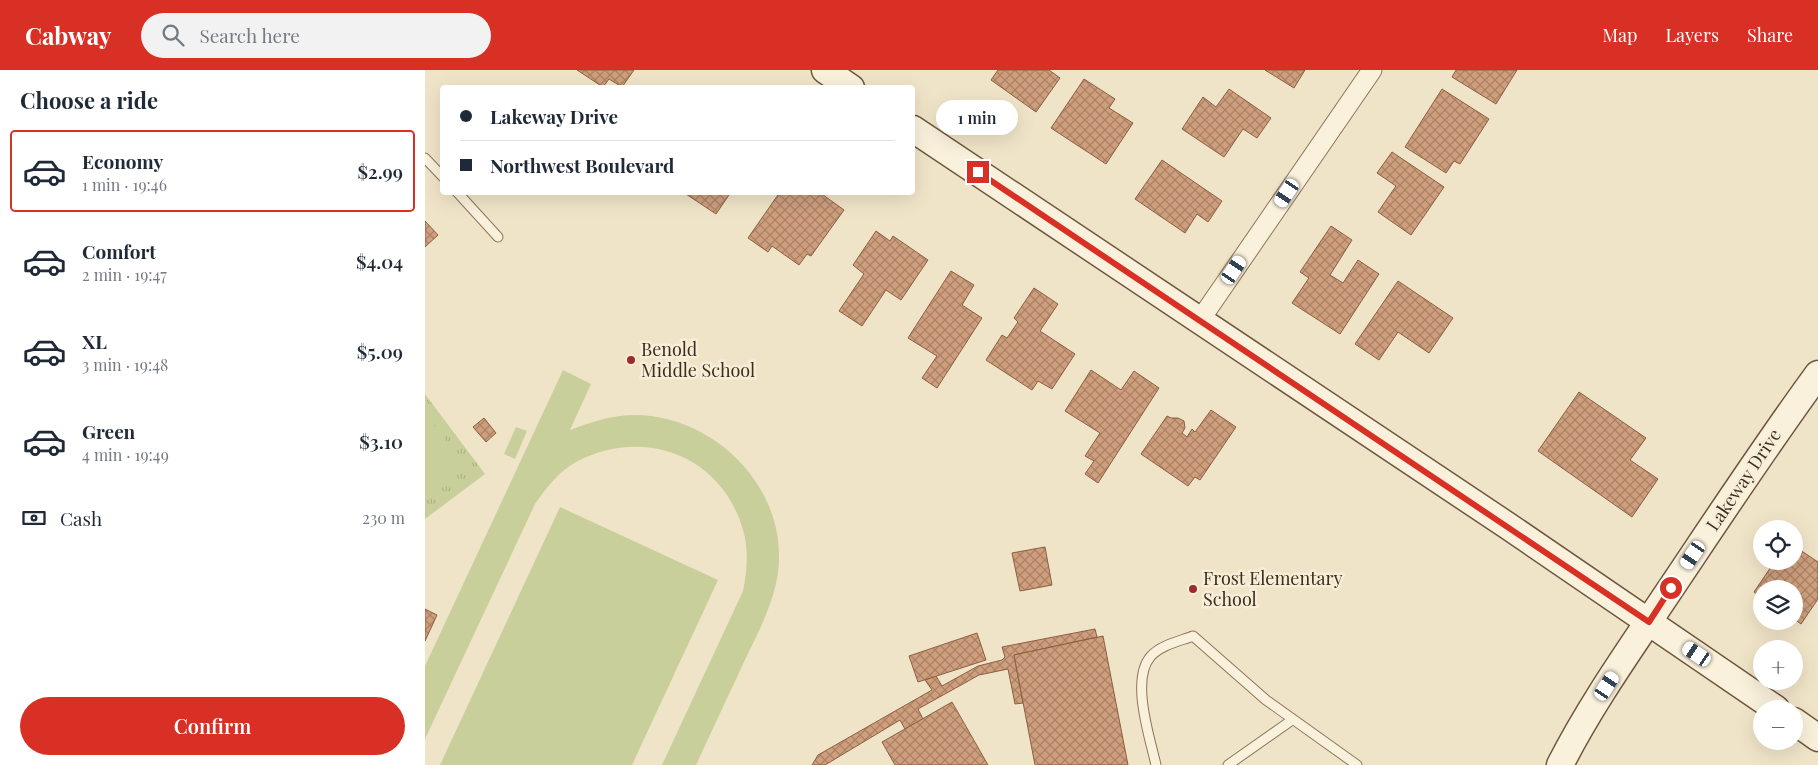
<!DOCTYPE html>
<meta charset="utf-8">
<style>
body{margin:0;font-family:"Playfair Display",serif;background:#f2f2f3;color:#1f2937;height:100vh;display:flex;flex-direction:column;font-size:19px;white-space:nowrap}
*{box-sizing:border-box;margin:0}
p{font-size:16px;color:#747a83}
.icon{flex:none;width:28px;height:28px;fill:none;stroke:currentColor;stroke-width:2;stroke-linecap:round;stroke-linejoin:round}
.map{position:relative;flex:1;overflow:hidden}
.side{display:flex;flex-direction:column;background:#fff;width:425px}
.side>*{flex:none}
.top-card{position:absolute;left:15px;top:15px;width:475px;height:110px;border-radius:5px;box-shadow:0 5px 20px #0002;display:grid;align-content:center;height:110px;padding:0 20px;background:#fff}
.tools{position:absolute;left:1328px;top:450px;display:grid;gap:10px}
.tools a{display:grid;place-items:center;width:50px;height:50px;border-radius:50%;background:#fff;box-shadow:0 5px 20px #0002;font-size:25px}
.end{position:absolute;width:22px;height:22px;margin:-11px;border:6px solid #d93025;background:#fff;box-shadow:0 0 0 2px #fff}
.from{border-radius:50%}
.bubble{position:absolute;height:35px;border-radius:18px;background:#fff;box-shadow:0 5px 20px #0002;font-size:16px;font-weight:600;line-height:35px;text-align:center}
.car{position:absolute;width:15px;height:30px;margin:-15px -8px;border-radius:6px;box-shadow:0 0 4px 1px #0007;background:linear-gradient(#fff 24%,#345 0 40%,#fff 0 76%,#345 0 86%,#fff 0)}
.top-card b{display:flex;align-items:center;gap:18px;height:48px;font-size:19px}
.top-card b+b{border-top:1px solid #e0e1e3}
.top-card i{width:12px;height:12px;background:#1f2937}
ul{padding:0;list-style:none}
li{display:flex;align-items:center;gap:15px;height:82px;margin:0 10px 8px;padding:0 10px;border:2px solid transparent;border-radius:5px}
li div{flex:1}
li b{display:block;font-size:19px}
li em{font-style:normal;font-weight:600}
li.selected{border-color:#d93025}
li>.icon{width:45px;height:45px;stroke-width:1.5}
h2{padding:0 20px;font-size:22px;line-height:60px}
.pay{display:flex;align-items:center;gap:12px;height:55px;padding:0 20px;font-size:19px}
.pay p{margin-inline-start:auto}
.cta{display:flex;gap:10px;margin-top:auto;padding:10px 20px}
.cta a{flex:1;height:58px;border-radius:30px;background:#d93025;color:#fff;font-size:20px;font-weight:600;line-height:58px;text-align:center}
header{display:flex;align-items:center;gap:30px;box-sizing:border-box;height:70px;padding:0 25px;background:#d93025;color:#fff}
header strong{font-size:24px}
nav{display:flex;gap:28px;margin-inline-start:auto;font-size:18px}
.search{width:350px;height:45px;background:#f2f2f3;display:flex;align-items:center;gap:12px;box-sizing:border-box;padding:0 18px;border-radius:28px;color:#747a83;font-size:19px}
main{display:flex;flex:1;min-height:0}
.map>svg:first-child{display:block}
.grass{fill:url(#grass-tufts)}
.garden{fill:#c9cf9b}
.building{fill:url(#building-cross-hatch);stroke:#8d5f41}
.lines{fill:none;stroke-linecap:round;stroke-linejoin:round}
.lane-casing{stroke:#8d765c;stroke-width:11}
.street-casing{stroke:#8d765c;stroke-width:21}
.secondary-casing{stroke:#6f573f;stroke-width:29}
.lane{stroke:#faf1dc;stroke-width:9}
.street{stroke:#faf1dc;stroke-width:19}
.secondary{stroke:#faf1dc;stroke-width:26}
.route{stroke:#d93025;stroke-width:6}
.poi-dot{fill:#9e2a2b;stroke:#f7eed8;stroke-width:2}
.labels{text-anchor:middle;stroke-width:5;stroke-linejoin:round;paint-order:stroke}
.poi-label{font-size:18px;fill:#3d2e20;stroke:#f7eed8;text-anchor:start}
.street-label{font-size:18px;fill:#3d2e20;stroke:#f7eed8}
</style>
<header>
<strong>Cabway</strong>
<div class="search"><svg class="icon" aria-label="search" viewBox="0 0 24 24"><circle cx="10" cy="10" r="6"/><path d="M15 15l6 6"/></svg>Search here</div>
<nav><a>Map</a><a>Layers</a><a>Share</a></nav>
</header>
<main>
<section class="side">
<h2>Choose a ride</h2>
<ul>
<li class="selected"><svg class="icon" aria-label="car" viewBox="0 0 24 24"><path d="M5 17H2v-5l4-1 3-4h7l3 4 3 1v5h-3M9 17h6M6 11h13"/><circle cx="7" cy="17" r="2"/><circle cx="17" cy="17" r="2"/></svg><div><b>Economy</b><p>1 min · 19:46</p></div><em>$2.99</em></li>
<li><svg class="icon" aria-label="car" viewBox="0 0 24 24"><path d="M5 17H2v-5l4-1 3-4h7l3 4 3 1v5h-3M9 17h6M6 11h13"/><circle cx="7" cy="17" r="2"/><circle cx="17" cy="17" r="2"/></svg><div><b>Comfort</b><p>2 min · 19:47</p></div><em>$4.04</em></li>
<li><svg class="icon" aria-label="car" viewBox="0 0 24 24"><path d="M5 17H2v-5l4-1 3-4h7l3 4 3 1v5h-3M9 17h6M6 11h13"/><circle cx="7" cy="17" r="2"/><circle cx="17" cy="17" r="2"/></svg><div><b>XL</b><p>3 min · 19:48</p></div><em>$5.09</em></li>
<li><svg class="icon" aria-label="car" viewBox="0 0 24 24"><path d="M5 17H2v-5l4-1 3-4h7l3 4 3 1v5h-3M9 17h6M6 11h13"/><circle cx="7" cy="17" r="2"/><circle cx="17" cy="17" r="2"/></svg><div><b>Green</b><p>4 min · 19:49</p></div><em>$3.10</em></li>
</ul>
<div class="pay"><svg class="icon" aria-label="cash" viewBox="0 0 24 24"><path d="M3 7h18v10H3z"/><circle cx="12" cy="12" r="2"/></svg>Cash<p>230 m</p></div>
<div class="cta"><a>Confirm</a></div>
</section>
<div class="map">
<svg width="1393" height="695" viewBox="0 0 1393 695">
<defs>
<pattern id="grass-tufts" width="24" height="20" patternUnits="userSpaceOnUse" patternTransform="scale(1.25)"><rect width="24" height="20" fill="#c9cf9b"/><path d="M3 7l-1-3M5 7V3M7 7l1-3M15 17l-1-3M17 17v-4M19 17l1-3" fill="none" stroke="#aeb285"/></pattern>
<pattern id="building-cross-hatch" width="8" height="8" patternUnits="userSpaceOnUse" patternTransform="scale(1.25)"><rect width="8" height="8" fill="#cf9f7d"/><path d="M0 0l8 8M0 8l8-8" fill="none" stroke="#a98266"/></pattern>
</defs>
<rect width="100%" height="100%" fill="#f0e4c8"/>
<path class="grass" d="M0,324L60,404L0,449Z"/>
<g class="garden">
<path d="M138,300L166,314L145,360C171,350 196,342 226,346C301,356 363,425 353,503C348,535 333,563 319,592C303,626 287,661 271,695H237L318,521C322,501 324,480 318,460C297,386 220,357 153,391C135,400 121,418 110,434L0,669V596Z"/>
<path d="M0,343L37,392L6,416L0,407Z"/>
<path d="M91,357L102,361L90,389L79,384Z"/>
<path d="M135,437L293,510L207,695H15Z"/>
</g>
<g class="building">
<path d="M152,0H209L197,17L184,9L178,17Z"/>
<path d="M573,0H624L635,8L611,42L566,10Z"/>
<path d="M840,0H880L869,18Z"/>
<path d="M1031,0H1092L1071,34L1027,7Z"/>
<path d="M659,9L690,29L684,38L708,53L681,94L626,58Z"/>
<path d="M804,19L846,48L832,68L818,59L799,87L757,59L778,27L791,37Z"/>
<path d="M1017,19L1064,49L1035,94L1029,91L1021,103L980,77Z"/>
<path d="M967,82L1019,117L986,165L953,142L971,116L952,103Z"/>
<path d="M737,90L797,131L783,152L772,144L760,163L710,129Z"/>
<path d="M258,122H306L291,144Z"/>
<path d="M355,122H394L419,140L386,186L382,184L374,195L347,176L343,182L323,168Z"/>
<path d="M0,151L13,165L0,177Z"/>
<path d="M906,156L927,170L905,205L918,213L933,190L954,204L915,264L867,233L884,208L875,202Z"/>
<path d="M451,161L465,171L468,166L503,190L476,230L461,220L437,256L414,241L439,204L428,195Z"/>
<path d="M526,201L549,215L537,235L557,248L512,318L497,308L512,286L483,268Z"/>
<path d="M973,211L1028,248L1004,283L973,262L954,290L930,274Z"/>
<path d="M609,218L633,234L615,261L650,284L627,319L613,311L607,320L561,290L577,265L582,268L593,252L589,248Z"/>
<path d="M666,300L696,320L709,301L734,318L673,413L660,404L669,391L660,386L675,363L640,341Z"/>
<path d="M1154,322L1221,368L1205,390L1233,409L1207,447L1113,381Z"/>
<path d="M786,340L811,357L775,410L770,407L763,416L716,384L742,346L746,348H753L759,351L760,358L757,363L762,367L767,359L770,362Z"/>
<path d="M59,348L71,363L61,372L48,357Z"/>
<path d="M1369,476L1393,492V529L1376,554L1369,549V519H1336V527L1329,522L1350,491H1369Z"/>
<path d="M620,477L627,515L595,521L587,483Z"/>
<path d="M0,539L12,545L0,571Z"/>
<path d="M670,559L672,567L589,585L598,633L590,634L583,599L554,605L493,639L498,649L480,659L475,650L400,695H387L393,685L507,620L500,610L511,606L517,616L553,596L577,590L580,587L577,577Z"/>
<path d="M552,563L561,590L493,612L484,586Z"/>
<path d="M678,566L703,695H610L589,585Z"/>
<path d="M527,632L563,695H470L457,672Z"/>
</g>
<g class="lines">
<g class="lane-casing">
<g id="lane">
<path d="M0,88L18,107"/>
<path d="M32,122L73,167"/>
<path d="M731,695C725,668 705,609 726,586C736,575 755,571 768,566L841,630L932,695"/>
<path d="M803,695L867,650"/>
</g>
</g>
<g class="street-casing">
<path id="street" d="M775,250L947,0"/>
</g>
<g class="secondary-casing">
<g id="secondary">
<path d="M400,0L426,18"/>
<path d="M488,59L1083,456L1351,639"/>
<path d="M1369,651L1393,668"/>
<path d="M1135,695C1166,634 1206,578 1244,521C1293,448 1341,375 1393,304"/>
</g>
</g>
<use href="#lane" class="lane"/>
<use href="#street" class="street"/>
<use href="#secondary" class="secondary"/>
</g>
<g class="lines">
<path class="route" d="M553,102L1224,552L1246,518"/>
</g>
<g class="poi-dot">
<circle cx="206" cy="290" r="5"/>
<circle cx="768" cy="519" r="5"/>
</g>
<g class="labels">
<g class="poi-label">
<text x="216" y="286">Benold<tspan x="216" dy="21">Middle School</tspan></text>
<text x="778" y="515">Frost Elementary<tspan x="778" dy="21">School</tspan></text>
</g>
<g class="street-label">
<text transform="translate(1319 410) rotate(-56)" y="6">Lakeway Drive</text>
</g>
</g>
</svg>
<div class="tools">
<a><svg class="icon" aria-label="locate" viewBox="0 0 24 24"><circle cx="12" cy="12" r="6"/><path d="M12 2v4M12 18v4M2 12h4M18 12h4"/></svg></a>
<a><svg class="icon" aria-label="layers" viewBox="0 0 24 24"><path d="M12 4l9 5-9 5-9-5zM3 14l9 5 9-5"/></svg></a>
<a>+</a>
<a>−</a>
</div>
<i class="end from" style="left:1246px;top:518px"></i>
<i class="end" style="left:553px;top:102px"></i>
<div class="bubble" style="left:511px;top:30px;width:82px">1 min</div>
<i class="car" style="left:862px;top:123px;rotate:214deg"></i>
<i class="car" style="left:809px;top:200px;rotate:34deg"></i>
<i class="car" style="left:1268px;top:485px;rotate:214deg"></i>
<i class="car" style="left:1272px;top:584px;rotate:304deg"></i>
<i class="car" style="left:1182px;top:616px;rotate:33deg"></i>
<div class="top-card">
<b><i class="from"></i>Lakeway Drive</b>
<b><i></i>Northwest Boulevard</b>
</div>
</div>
</main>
